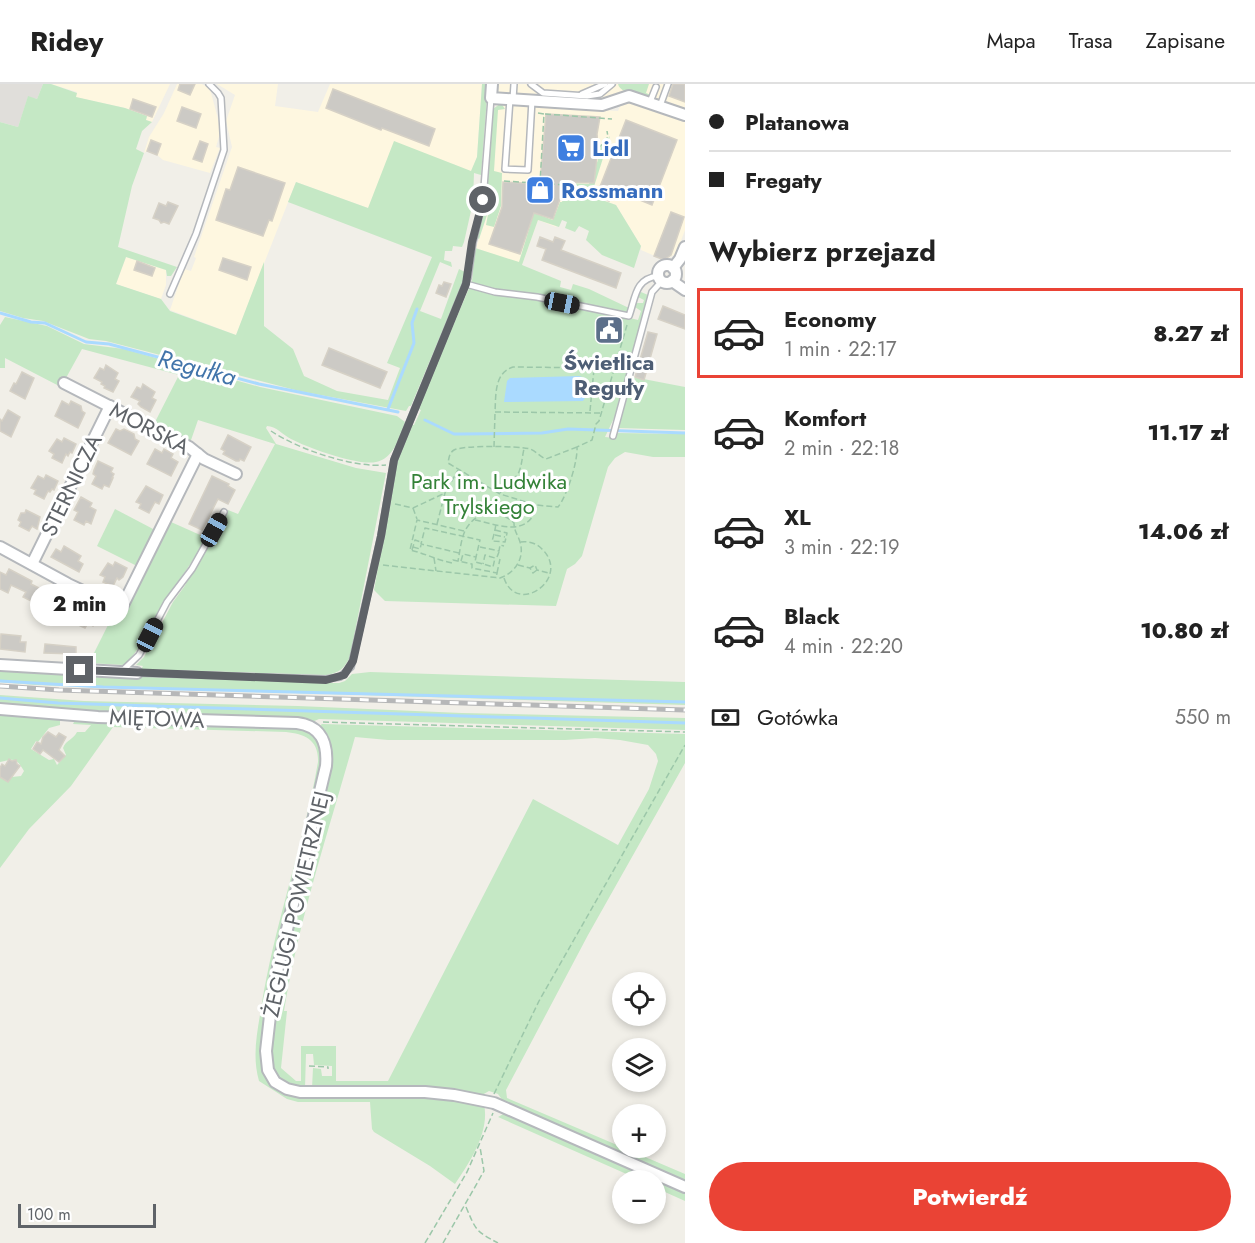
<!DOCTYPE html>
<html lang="pl">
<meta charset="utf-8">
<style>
body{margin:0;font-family:Jost,sans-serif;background:#f2f2f2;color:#222;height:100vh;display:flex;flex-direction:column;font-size:22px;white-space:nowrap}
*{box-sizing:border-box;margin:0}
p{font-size:20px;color:#767676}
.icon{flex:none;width:33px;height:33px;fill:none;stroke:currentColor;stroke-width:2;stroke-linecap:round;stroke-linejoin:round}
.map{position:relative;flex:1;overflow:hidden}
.panel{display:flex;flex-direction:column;background:#fff;width:570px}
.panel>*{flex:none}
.top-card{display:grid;align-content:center;height:132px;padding:0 24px;background:#fff}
.tools{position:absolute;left:612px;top:888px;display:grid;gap:12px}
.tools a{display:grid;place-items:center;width:54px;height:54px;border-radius:50%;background:#fff;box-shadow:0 3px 9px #0003;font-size:30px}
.scale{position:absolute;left:18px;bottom:15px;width:138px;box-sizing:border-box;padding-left:6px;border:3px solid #5f6368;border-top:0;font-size:16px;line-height:21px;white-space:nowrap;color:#5f6368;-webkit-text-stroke:4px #fff;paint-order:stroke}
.end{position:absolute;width:27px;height:27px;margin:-14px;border:8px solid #5f6368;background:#fff;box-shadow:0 0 0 3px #fff}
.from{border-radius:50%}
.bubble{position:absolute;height:42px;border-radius:21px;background:#fff;box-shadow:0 3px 9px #0003;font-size:20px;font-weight:800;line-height:42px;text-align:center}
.car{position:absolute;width:18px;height:36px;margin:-18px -9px;border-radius:8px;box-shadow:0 0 4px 2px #0007;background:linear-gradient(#222 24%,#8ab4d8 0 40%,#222 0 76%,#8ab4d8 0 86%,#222 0)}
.top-card b{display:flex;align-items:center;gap:21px;height:57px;font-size:22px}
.top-card b+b{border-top:2px solid #e0e0e0}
.top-card i{width:15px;height:15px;background:#222}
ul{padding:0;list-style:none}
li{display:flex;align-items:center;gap:18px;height:90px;margin:0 12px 9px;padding:0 12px;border:3px solid transparent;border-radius:0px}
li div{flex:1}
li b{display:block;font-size:22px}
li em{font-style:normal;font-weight:800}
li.current{border-color:#ea4335}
li>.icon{width:54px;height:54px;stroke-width:1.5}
h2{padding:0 24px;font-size:27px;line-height:72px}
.pay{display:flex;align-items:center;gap:15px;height:66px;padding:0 24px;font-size:22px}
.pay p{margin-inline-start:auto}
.action{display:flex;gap:12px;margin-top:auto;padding:12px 24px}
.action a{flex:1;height:69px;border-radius:36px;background:#ea4335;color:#fff;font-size:24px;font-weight:800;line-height:69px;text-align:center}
header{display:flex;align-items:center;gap:36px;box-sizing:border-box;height:84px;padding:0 30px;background:#fff;border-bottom:2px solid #e0e0e0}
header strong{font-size:28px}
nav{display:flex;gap:33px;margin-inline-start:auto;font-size:21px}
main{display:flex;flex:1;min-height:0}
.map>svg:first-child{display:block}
.commercial{fill:#fef7e0}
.industrial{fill:#e0deda}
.green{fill:#c5e8c5;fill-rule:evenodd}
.water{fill:#aadaff}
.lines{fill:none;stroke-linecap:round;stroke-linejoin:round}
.stream{stroke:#aadaff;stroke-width:3}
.building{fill:#cccac5;stroke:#d6d1c6;stroke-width:1.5}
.lane-casing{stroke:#b5b8bc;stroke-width:8}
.street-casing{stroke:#b5b8bc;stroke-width:14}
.path{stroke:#9cc7a9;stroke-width:1.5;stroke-dasharray:6 3;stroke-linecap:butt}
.lane{stroke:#fff;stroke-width:5}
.street{stroke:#fff;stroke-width:10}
.rail-casing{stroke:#b6b7b8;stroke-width:5}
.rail{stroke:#fff;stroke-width:3;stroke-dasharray:9;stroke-linecap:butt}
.route{stroke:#5f6368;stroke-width:8}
.labels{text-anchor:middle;stroke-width:6;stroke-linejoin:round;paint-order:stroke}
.shop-label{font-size:22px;font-weight:bold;fill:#366cbe;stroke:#fff;text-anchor:start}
.service-label{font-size:22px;font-weight:bold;fill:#4e5e75;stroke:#fff}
.street-label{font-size:22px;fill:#5f6368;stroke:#fff}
.park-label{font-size:22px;fill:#348238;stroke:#fff}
.water-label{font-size:24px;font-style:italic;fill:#4174aa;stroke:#fff}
</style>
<header>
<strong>Ridey</strong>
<nav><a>Mapa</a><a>Trasa</a><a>Zapisane</a></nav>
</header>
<main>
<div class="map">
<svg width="685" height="1159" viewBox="0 0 685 1159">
<rect width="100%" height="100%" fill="#f1efe8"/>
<g class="commercial">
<path d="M51,0H170L152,38L146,36L147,32L125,24L75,13L77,8Z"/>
<path d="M177,0H202L210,5L221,46L216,63L220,64L210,89L163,76L157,71L147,67L144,69L149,53L164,29Z"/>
<path d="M217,0H278L275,22L318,28L330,0H482L477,73L471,88L453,80L368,124L296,98L236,251L170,226L184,185L191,187L196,174L194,173L232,63L226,37L235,11Z"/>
<path d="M499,0H629L626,8L597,17L498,10Z"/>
<path d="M644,0H685V27L641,10Z"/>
<path d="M626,17L636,19L685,38V146L676,170L664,176L641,166V162L616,121L571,105L556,143L538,136L522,181L476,164L491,120L497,20L618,27L622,18Z"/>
<path d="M126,173L166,186V201L161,215L116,200Z"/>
</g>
<path class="industrial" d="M0,0H43L37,15L28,13L18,43L0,38Z"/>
<g class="green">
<path d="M43,0H51L77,9L76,13L125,24L147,32L146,36L152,38L142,47L136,65L144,69L132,102L118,163L177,183L171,192H167L166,186L126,173L116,200L161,215L170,227L236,251L264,178V242L293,265L304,292L337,307L388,316L400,284L387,279L432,173L288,118L296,98L368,124L394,57L471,87L477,73L482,0H488L481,91L474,89L473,118L464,158L462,163L453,162L452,167H445L444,176L451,178L452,183L440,178L420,227L441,235L459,185L465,188V193L411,322H409L406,327L299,307L106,257L89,255L43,237L23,234L0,227V38L18,43L28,12L37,15Z"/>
<path d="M618,0H649L646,9L651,11L649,13C638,8 621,11 618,0Z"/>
<path d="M501,19L505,25L498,26L494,87L502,89L501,122L494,143L486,141L489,125L479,155L477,154L486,120L493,25Z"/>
<path d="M610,52L591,112L616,121L641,162L634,184L602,171L586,156L589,147L579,142L575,148L565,144L567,138L562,136L559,143L538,136L522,181L561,197L560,203L571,206L573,200L589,205L629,224L626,233L638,236L641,227L635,223L636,219H643L644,216L638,213L641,208L648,211L615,332L605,353L615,354L617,349L685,350V373H653L625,368L615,374L608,383L582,472L575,480L567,485L556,522L385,517L374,506L396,381L411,341H414L421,326L418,325L472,197L475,164L519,178L534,129L553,136L560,118H562L568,99L589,100L598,76V66Z"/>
<path d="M5,233L47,242L84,260L124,265L260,303L397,332L405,338C401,352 393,375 376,378C358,382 308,364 291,355C283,351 276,342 267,342L266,344L276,360L356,384L386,389L350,573C344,585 339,589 326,591L141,585L143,582L136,581L144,573L173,518L184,503L228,426L238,430L275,360L198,336L190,359L154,340L179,291L82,265L61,303L5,274V284H0V241Z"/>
<path d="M633,293L685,303V346L618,344Z"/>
<path d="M115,425L155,446L137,482L97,462Z"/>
<path d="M171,438L207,454C192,479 175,501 160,526C146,547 144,562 124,581L89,579L109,539L107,526L124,533Z"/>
<path d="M0,585L46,589L321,599H339L345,597L352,590L370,588L685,598V621L35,601L0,598Z"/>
<path d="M0,611L84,617L298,622L462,629L685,634V646L319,635L312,638L304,635L286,633L109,629L0,621Z"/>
<path d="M0,629L60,634V641L49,644L38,658L36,657L31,665L49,676L54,675L57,681L66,671L63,664C66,656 74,655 77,648H85L91,641L73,640L75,636L297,643C318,652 320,657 323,678L262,973L279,1006L423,1012L484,1020C490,1048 470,1078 455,1100L430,1082L374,1048L372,1045L370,1018H298L287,1015L259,997C252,973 257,949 261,925C274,841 304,760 318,678C319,656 305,650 286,648L113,643L71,702L29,745L0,784V693L8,698L12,693L21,692L24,687C16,674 15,674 0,678Z"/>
<path d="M322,640L685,650V679L588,851L506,1006L507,1014L685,1090V1099L503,1017L498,1010L489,1007L482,1011L312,1004L313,984L321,985L322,992H332V982L314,981L313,970H306L305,1004L293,1003L277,995L270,978L274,922L331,669L328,655L318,643ZM355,653L388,656H565L595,654L620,656L648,661L656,670L658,677L649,705L618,761L533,715L388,997H336V962H301V997H296L281,984L287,927H284C299,834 330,743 355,653Z"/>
<path d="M507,1028L685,1107V1117L656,1104V1096H640L498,1033Z"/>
</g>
<path class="water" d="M579,292L585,294V314L583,317L504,318L507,297L510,294Z"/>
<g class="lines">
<g class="stream">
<path d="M0,229L31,238L45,239L86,258L109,260L259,300L398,328"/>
<path d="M388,325L414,259L412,239L417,225"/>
<path d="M425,336L454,350H460L542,349L568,345L685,349"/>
<path d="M0,597L103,603L685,618"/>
<path d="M0,614L58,619L685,639"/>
</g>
</g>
<g class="building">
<path d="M180,0H195L190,11L178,6Z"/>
<path d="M673,0H685V18L669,12Z"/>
<path d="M333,5L435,45L429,62L382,44L381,46L326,24Z"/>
<path d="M133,15L156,23L152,33L130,25Z"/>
<path d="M182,23L201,30L196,44L177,37Z"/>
<path d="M546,30L600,33L597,50L598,64L594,99L566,98L553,135L534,129L520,170L489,160L502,123L503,98L540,100Z"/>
<path d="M626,36L677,56L652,121L613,105L609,117L596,113Z"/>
<path d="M151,56L161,60L157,71L147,67Z"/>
<path d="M200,57L208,60L202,78L193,75Z"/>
<path d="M238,83L285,99L272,137L269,136L263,152L216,136L226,105L230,106Z"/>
<path d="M168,118L178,122L169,140L164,138L161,139L159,136L153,134L159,119L166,122Z"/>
<path d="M671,128L684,133L671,171L664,176L654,172Z"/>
<path d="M540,153L553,158L555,153L565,157L561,166L621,189L616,204L542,176L546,165L537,162Z"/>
<path d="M223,174L251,183L247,196L219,186Z"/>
<path d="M137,177L155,184L152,192L134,186Z"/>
<path d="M444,198L451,200L446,213L436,209L439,201L442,202Z"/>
<path d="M663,222L685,231V245L658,235Z"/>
<path d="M602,235L620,241L615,257L597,252Z"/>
<path d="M648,248L657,250L644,296L635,293Z"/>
<path d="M329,264L387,288L380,304L322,281Z"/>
<path d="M106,281L118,289L115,295L119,297L113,308L104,304L105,302L101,300L102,298L94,294L100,284L104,286Z"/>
<path d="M22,288L34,294L25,315L10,307L14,299L16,300Z"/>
<path d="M143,300L155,308L152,314L156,316L150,328L141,323L138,320L140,317L131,313L137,303L141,305Z"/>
<path d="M62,317L69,321L71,317L81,322L82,327L85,329L78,344L55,332Z"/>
<path d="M8,326L20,333L11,353L0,347V335L2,337Z"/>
<path d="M116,345L120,347L124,345L134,350L135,355L139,357L131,371L108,359Z"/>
<path d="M228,351L251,363L244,377L240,375L239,377H236L223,370L225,367L221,365Z"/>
<path d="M64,354L76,360L72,369L70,368L68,372L66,370L62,379L52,374L54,370L49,367L57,355L62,358Z"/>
<path d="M155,365L162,369L164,365L173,370L171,374L178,378L171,392L147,380Z"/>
<path d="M98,377L113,384L111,388L114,390L112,394H113L109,403L104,401L102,405L92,400L96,392L93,390L94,386Z"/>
<path d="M46,391L58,397L54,406L52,405L50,408L48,407L44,415L34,410L36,406L31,404L38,392L44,395Z"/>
<path d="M212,392L229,400L228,402L235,406L228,420L218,415L202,446L189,440Z"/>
<path d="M146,402L163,411L159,420L155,418L149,429L139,424L141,420L136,418Z"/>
<path d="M81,413L92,419L90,423L96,426L91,440L86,437L84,441L74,436L78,428L74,426Z"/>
<path d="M26,426L40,433L37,445L32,442L29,447L19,442L21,438L18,436L21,429H25Z"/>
<path d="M64,462L81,472L78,477L83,480L79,488L51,473L56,465L61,468Z"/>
<path d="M115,478L127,484L123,493L119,496L117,494L113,502L103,498L105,493L100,491L108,479L113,482Z"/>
<path d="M9,485L32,497L31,500L53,511L49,519L43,516L41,522L23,513L26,508L11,501L8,509L0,505V488L6,491Z"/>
<path d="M69,519L97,533L93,542L88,539L85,544L67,536L70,530L65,528Z"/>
<path d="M1,550L21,552L20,558H26L25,568L0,565Z"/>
<path d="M45,560L76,563V570L44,569Z"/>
<path d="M48,648L56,653L59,649L66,653L59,666L65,672L59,678L43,666L40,670L33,665L37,658L41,660L43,653Z"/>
<path d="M9,675L12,677L16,676L17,680L20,682L8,698L0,693V684L2,680L5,682Z"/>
</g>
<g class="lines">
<g class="lane-casing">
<g id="lane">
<path d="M531,0L543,9L587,12L600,10L612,0"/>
<path d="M582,10L605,0"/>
<path d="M510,15L505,85L528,86L532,16"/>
<path d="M513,15L514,0"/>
<path d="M650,18L656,3"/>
<path d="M660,22L668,0"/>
<path d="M466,200L495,208L537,213L629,232C636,212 635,195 658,192"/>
<path d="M170,210L196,150L224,66L221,14L218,9L209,0"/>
<path d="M613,352L652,208L662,197"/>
<path d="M122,587L139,571L167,518L192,485L224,428"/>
<path d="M137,589L326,595L340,593L351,583L381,452L394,376L468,194L473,158L483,116L491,14"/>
</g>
</g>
<g class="street-casing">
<g id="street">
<path d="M492,0L491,14L602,21L629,12L685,31"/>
<circle cx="667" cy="190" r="9"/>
<path d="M673,184L680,175L685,163"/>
<path d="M672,197L685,206"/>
<path d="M64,299L189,363L204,375L236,390"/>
<path d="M0,463L68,500L121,525L198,370"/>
<path d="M32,480L110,322"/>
<path d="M0,581L137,589"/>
<path d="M0,625L98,633L297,639C321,642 328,659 326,682L278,883L272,914L266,967L268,986L275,998L287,1005L300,1008H425L454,1011L494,1019L685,1103"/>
</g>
</g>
<g class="path">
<path d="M538,29L544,30L540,99"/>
<path d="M545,30L612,35"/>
<path d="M598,65L608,53L607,47"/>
<path d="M504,97L566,101L561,117"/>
<path d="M590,327L594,285"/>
<path d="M600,329L495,328C496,311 494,289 513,283L613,284"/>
<path d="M271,347C298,365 352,384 386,381"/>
<path d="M494,363L495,329"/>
<path d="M577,363L546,375C540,373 536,367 530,365C520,362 463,361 454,366C449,369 449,374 448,379L500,410L536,421L558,423C567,412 578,377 577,363L592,356L596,340L599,337L627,241"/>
<path d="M500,409C505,401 513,397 518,390C522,382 522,373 524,365"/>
<path d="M395,420L413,424L445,409"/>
<path d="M413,424L417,435"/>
<path d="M475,436C499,441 527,454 537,423"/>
<path d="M437,440L445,409L458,386"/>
<path d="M495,446L507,449L505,458L492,457C494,451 495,446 496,440"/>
<path d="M464,447L417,436L410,466C424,469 437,476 452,479L453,476L472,480V484L497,489L496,494"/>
<path d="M495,451L505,453"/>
<path d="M413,463L420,465L421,461"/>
<path d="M480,463L499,467L500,461L504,462"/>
<path d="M412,466L415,456L421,458"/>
<path d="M459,469L421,460L425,444L480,456L476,473"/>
<path d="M497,473L499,468"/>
<path d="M434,474L436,487"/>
<path d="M461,477L463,470L476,473L475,478L483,480L493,483L495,474L485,471L483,480"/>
<path d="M383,481L500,494C515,489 525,474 520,458C518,451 514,447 514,439C499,424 477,426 466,445C461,454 460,467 458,477"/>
<path d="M518,481L530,484"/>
<path d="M537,486L533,489L530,484L535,481L537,486L549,489"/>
<path d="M497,489L500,475"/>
<path d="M504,494C517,533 572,494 542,465C536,459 529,457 520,458"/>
<path d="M323,638L685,648"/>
<path d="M309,982L328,983V985"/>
<path d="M494,1010L539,917L685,661"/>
<path d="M466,1123C476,1146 475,1147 498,1159"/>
<path d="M425,1159L467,1088L493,1029"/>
<path d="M443,1159L484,1087L480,1063"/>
</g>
<use href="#lane" class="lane"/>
<use href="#street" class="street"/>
<g class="rail-casing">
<path id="rail" d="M0,602L59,606L685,626"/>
</g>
<use href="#rail" class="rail"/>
</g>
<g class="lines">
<path class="route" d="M80,586L326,596L344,591L353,577L381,452L394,376L466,200L472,158L483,116"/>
</g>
<defs>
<g id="supermarket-square" transform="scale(1.5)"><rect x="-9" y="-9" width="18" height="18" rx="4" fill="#3f7fe0" stroke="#fff"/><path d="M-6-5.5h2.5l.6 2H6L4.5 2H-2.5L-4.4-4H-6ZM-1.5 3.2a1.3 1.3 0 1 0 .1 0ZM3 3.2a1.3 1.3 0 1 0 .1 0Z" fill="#fff"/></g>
<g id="shop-square" transform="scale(1.5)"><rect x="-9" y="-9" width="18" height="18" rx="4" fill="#3f7fe0" stroke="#fff"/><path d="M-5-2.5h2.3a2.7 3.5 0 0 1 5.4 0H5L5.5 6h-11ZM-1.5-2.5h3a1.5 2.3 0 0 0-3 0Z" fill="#fff"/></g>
<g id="civic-square" transform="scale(1.5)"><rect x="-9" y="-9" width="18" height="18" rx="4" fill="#5c6f8a" stroke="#fff"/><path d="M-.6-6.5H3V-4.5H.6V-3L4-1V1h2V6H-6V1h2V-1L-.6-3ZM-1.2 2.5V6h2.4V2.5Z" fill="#fff"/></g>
</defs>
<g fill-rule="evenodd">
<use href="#supermarket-square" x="571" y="64"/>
<use href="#shop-square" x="540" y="106"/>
<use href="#civic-square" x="609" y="246"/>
</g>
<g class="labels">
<g class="shop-label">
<text x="592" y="72">Lidl</text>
<text x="561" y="114">Rossmann</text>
</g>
<g class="service-label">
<text x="609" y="286">Świetlica<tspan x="609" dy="25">Reguły</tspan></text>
</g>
<g class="street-label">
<text transform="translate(150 344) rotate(28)" y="8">MORSKA</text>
<text transform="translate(71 401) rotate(-64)" y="8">STERNICZA</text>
<text transform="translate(157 634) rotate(2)" y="8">MIĘTOWA</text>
<text transform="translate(296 820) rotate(-77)" y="8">ŻEGLUGI POWIETRZNEJ</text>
</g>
<g class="park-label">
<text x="489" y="405">Park im. Ludwika<tspan x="489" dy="25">Trylskiego</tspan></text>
</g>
<g class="water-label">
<text transform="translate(197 284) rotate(15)" y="8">Regułka</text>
</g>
</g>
</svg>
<div class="tools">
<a><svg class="icon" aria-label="locate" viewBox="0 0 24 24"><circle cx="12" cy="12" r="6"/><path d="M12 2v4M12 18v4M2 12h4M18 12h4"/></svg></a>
<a><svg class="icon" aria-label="layers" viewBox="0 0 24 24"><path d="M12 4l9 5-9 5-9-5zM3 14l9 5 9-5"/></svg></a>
<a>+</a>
<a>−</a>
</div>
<div class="scale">100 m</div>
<i class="end from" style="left:483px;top:116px"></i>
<i class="end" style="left:80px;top:586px"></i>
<div class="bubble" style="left:30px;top:500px;width:99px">2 min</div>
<i class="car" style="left:562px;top:219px;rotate:101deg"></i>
<i class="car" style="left:214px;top:446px;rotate:29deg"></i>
<i class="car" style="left:150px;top:551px;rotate:27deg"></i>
</div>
<section class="panel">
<div class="top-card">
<b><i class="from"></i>Platanowa</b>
<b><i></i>Fregaty</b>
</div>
<h2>Wybierz przejazd</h2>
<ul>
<li class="current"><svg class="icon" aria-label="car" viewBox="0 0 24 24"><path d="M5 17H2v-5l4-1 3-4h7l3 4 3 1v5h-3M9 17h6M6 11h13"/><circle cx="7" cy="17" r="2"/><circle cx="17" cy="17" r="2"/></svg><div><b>Economy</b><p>1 min · 22:17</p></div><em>8.27 zł</em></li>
<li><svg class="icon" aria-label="car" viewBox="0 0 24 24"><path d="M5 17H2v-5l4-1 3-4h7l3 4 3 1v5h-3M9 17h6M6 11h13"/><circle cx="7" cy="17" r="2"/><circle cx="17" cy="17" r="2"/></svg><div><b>Komfort</b><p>2 min · 22:18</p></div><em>11.17 zł</em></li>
<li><svg class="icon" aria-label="car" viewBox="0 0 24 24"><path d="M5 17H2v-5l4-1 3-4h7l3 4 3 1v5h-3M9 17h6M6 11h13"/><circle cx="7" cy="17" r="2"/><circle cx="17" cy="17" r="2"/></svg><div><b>XL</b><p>3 min · 22:19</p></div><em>14.06 zł</em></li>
<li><svg class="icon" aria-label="car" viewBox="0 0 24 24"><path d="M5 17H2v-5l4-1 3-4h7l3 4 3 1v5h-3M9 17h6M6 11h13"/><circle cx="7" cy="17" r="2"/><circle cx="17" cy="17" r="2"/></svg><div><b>Black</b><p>4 min · 22:20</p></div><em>10.80 zł</em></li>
</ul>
<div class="pay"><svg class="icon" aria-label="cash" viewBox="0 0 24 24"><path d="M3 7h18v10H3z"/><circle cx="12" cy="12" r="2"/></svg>Gotówka<p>550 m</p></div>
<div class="action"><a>Potwierdź</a></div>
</section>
</main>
